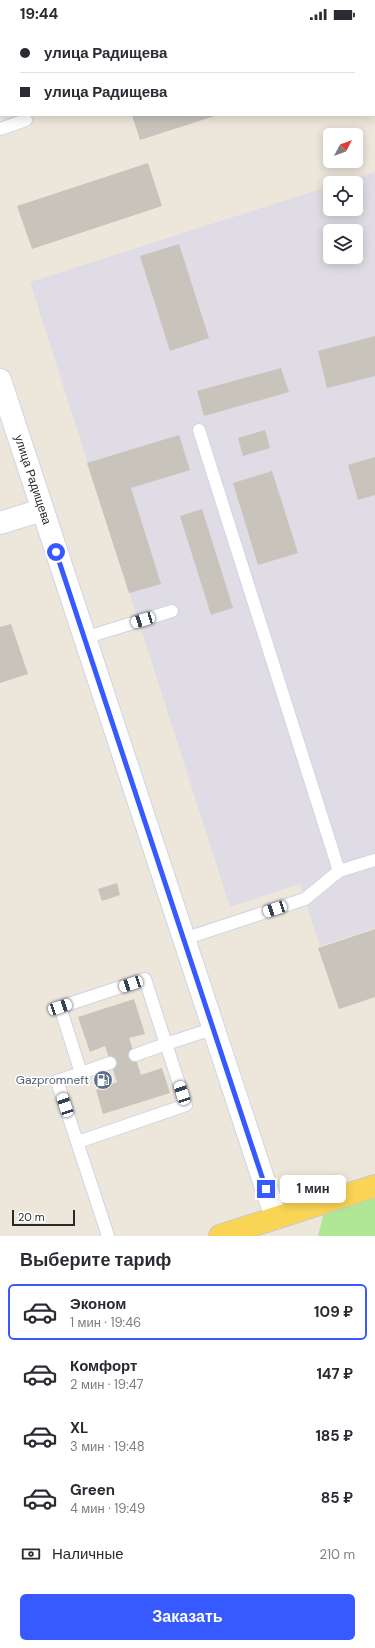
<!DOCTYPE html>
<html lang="ru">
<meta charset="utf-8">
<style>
body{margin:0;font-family:"DM Sans",sans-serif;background:#f7f7f7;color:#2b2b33;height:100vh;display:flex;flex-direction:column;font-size:15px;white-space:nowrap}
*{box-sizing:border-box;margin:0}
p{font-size:13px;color:#7c7c81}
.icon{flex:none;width:22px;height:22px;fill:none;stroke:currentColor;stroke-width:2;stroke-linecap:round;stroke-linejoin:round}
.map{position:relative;height:1208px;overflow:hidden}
.drawer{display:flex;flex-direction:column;background:#fff;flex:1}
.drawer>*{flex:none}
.hud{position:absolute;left:0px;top:0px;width:375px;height:88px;box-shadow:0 2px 10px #0003;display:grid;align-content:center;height:88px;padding:0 20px;background:#fff}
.needle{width:26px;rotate:49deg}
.fabs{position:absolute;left:323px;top:100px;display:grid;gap:8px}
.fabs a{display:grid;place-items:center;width:40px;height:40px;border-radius:6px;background:#fff;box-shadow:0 2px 10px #0003;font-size:20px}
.scale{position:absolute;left:12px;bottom:10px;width:63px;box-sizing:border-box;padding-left:4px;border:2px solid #2a2a2a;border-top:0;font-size:11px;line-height:14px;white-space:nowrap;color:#2a2a2a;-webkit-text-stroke:3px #fff;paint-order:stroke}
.end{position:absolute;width:18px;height:18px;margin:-9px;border:5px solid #365aff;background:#fff;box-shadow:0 0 0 2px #fff}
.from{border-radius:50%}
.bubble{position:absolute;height:28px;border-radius:6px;background:#fff;box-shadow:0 2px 10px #0003;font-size:13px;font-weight:700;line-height:28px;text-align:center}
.car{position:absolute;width:12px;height:24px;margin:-12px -6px;border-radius:5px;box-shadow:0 0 3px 1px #0007;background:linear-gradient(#fff 24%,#345 0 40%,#fff 0 76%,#345 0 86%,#fff 0)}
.hud b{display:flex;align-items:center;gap:14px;height:38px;font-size:15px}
.hud b+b{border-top:1px solid #e1e1e2}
.hud i{width:10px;height:10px;background:#2b2b33}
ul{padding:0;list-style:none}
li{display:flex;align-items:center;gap:12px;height:56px;margin:0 8px 6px;padding:0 12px;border:2px solid transparent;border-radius:6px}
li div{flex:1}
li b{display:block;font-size:15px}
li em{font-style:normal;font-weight:700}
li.current{border-color:#365aff}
li>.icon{width:36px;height:36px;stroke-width:1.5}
h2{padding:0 20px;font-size:18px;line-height:48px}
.pay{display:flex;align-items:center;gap:10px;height:44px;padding:0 20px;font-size:15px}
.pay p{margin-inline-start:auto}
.primary-button{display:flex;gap:8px;margin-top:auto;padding:8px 20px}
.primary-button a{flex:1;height:46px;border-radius:6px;background:#365aff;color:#fff;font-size:16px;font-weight:700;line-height:46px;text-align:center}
.status{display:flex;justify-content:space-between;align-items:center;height:28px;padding:0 20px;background:#fff;direction:ltr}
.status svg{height:11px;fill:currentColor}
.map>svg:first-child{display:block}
.industrial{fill:#dfdce5;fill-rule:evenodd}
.green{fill:#b0e794}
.building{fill:#c8c3bb}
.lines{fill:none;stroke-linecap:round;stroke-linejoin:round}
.lane-casing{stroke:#d0d4e4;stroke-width:14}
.street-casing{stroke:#d0d4e4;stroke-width:24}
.primary-casing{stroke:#c8c8c8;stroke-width:24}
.lane{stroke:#fff;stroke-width:12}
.street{stroke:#fff;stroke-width:22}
.primary{stroke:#f9d455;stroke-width:22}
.route{stroke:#365aff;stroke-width:5}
.labels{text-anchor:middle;stroke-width:3;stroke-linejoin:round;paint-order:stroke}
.street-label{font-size:12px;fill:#2a2a2a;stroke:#fff}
.service-label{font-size:12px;fill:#4e5e75;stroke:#fff;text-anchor:end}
</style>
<div class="status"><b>19:44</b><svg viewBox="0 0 49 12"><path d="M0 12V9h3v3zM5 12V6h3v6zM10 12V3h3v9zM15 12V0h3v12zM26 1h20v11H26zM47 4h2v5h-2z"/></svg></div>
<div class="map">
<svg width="375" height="1208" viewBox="0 0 375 1208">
<rect width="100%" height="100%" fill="#ede6db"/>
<path class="industrial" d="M375,144V900L320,918L300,856L230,879L30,254L330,158V181H356V155H340ZM330,203H356V229H330Z"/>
<path class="green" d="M375,1168V1208H318L324,1184Z"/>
<g class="building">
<path d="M132,87H218L140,112Z"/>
<path d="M148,135L162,178L32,221L17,178Z"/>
<path d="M179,216L209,310L170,323L140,228Z"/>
<path d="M375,308V348L327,360L318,323Z"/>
<path d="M281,340L289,364L204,388L197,363Z"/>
<path d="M265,402L270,420L243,428L238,410Z"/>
<path d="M179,407L190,442L131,460L161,556L129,565L87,435Z"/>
<path d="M375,429V467L358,472L348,437Z"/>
<path d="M272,443L298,525L258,537L233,455Z"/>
<path d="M202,481L233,580L211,587L180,488Z"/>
<path d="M11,596L28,646L0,655V599Z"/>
<path d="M117,855L120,867L102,873L98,861Z"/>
<path d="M375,901V969L339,981L318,920Z"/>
<path d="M134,971L145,1006L129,1010L141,1047L162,1040L170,1065L103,1086L96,1062L117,1054L105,1018L90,1024L78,989Z"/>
</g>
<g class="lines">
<g class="lane-casing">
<g id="lane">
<path d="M0,101L26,92"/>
<path d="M199,402L339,843L375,832"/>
<path d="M84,610L172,583"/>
<path d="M184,911L305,871L339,843"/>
<path d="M110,1035L81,1045L60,979L145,951L166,1016L135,1027"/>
<path d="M81,1045L57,1053L108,1208"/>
<path d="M78,1114L186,1077L166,1016L212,1001"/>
</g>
</g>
<g class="street-casing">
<g id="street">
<path id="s1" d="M0,352L276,1190"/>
<path d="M0,495L42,482"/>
</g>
</g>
<g class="primary-casing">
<path id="primary" d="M220,1208L375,1158"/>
</g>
<use href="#lane" class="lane"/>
<use href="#street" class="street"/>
<use href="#primary" class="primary"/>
</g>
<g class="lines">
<path class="route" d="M56,524L266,1161"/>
</g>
<defs>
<g id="fuel-disc" transform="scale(1)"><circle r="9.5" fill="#5c6f8a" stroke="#fff"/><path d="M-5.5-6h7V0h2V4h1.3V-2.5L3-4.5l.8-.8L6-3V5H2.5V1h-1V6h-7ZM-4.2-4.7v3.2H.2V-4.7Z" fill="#fff"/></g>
</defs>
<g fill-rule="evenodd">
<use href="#fuel-disc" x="103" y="1052"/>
</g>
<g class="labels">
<g class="street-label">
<text dy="4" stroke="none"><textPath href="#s1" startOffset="105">улица Радищева</textPath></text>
</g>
<g class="service-label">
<text x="89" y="1056">Gazpromneft</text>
</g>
</g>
</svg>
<div class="fabs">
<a><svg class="needle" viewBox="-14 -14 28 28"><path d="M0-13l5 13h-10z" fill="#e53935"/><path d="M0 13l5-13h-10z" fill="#7c7c81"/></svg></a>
<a><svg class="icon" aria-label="locate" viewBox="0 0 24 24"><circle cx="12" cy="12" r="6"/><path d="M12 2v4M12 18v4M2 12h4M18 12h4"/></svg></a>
<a><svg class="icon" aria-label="layers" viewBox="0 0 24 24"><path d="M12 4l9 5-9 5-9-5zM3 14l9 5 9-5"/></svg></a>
</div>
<div class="scale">20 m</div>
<i class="end from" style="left:56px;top:524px"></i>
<i class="end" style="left:266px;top:1161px"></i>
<div class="bubble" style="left:280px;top:1147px;width:66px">1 мин</div>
<i class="car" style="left:143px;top:592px;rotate:253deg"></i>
<i class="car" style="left:275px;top:881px;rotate:252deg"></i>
<i class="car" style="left:131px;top:956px;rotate:252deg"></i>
<i class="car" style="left:60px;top:979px;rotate:72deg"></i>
<i class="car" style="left:182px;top:1065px;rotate:342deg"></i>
<i class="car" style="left:65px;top:1077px;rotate:342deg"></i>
<div class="hud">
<b><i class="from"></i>улица Радищева</b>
<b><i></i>улица Радищева</b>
</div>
</div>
<section class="drawer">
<h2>Выберите тариф</h2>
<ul>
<li class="current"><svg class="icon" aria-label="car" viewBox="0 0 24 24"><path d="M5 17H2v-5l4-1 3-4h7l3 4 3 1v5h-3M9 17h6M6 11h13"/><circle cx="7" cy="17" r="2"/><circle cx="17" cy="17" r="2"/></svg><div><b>Эконом</b><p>1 мин · 19:46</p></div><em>109 ₽</em></li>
<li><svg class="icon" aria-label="car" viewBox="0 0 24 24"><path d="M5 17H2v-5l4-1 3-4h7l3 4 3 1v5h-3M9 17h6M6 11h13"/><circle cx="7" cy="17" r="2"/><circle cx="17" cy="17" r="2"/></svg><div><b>Комфорт</b><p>2 мин · 19:47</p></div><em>147 ₽</em></li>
<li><svg class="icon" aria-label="car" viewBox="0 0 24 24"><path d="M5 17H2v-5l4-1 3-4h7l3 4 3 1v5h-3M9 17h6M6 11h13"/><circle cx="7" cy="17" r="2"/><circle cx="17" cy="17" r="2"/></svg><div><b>XL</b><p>3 мин · 19:48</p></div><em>185 ₽</em></li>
<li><svg class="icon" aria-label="car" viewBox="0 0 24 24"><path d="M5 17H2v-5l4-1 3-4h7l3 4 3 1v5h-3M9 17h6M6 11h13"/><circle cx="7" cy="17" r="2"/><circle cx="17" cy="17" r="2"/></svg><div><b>Green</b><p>4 мин · 19:49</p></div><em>85 ₽</em></li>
</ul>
<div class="pay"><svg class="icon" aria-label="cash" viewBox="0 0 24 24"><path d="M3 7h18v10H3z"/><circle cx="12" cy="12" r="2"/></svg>Наличные<p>210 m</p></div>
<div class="primary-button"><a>Заказать</a></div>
</section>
